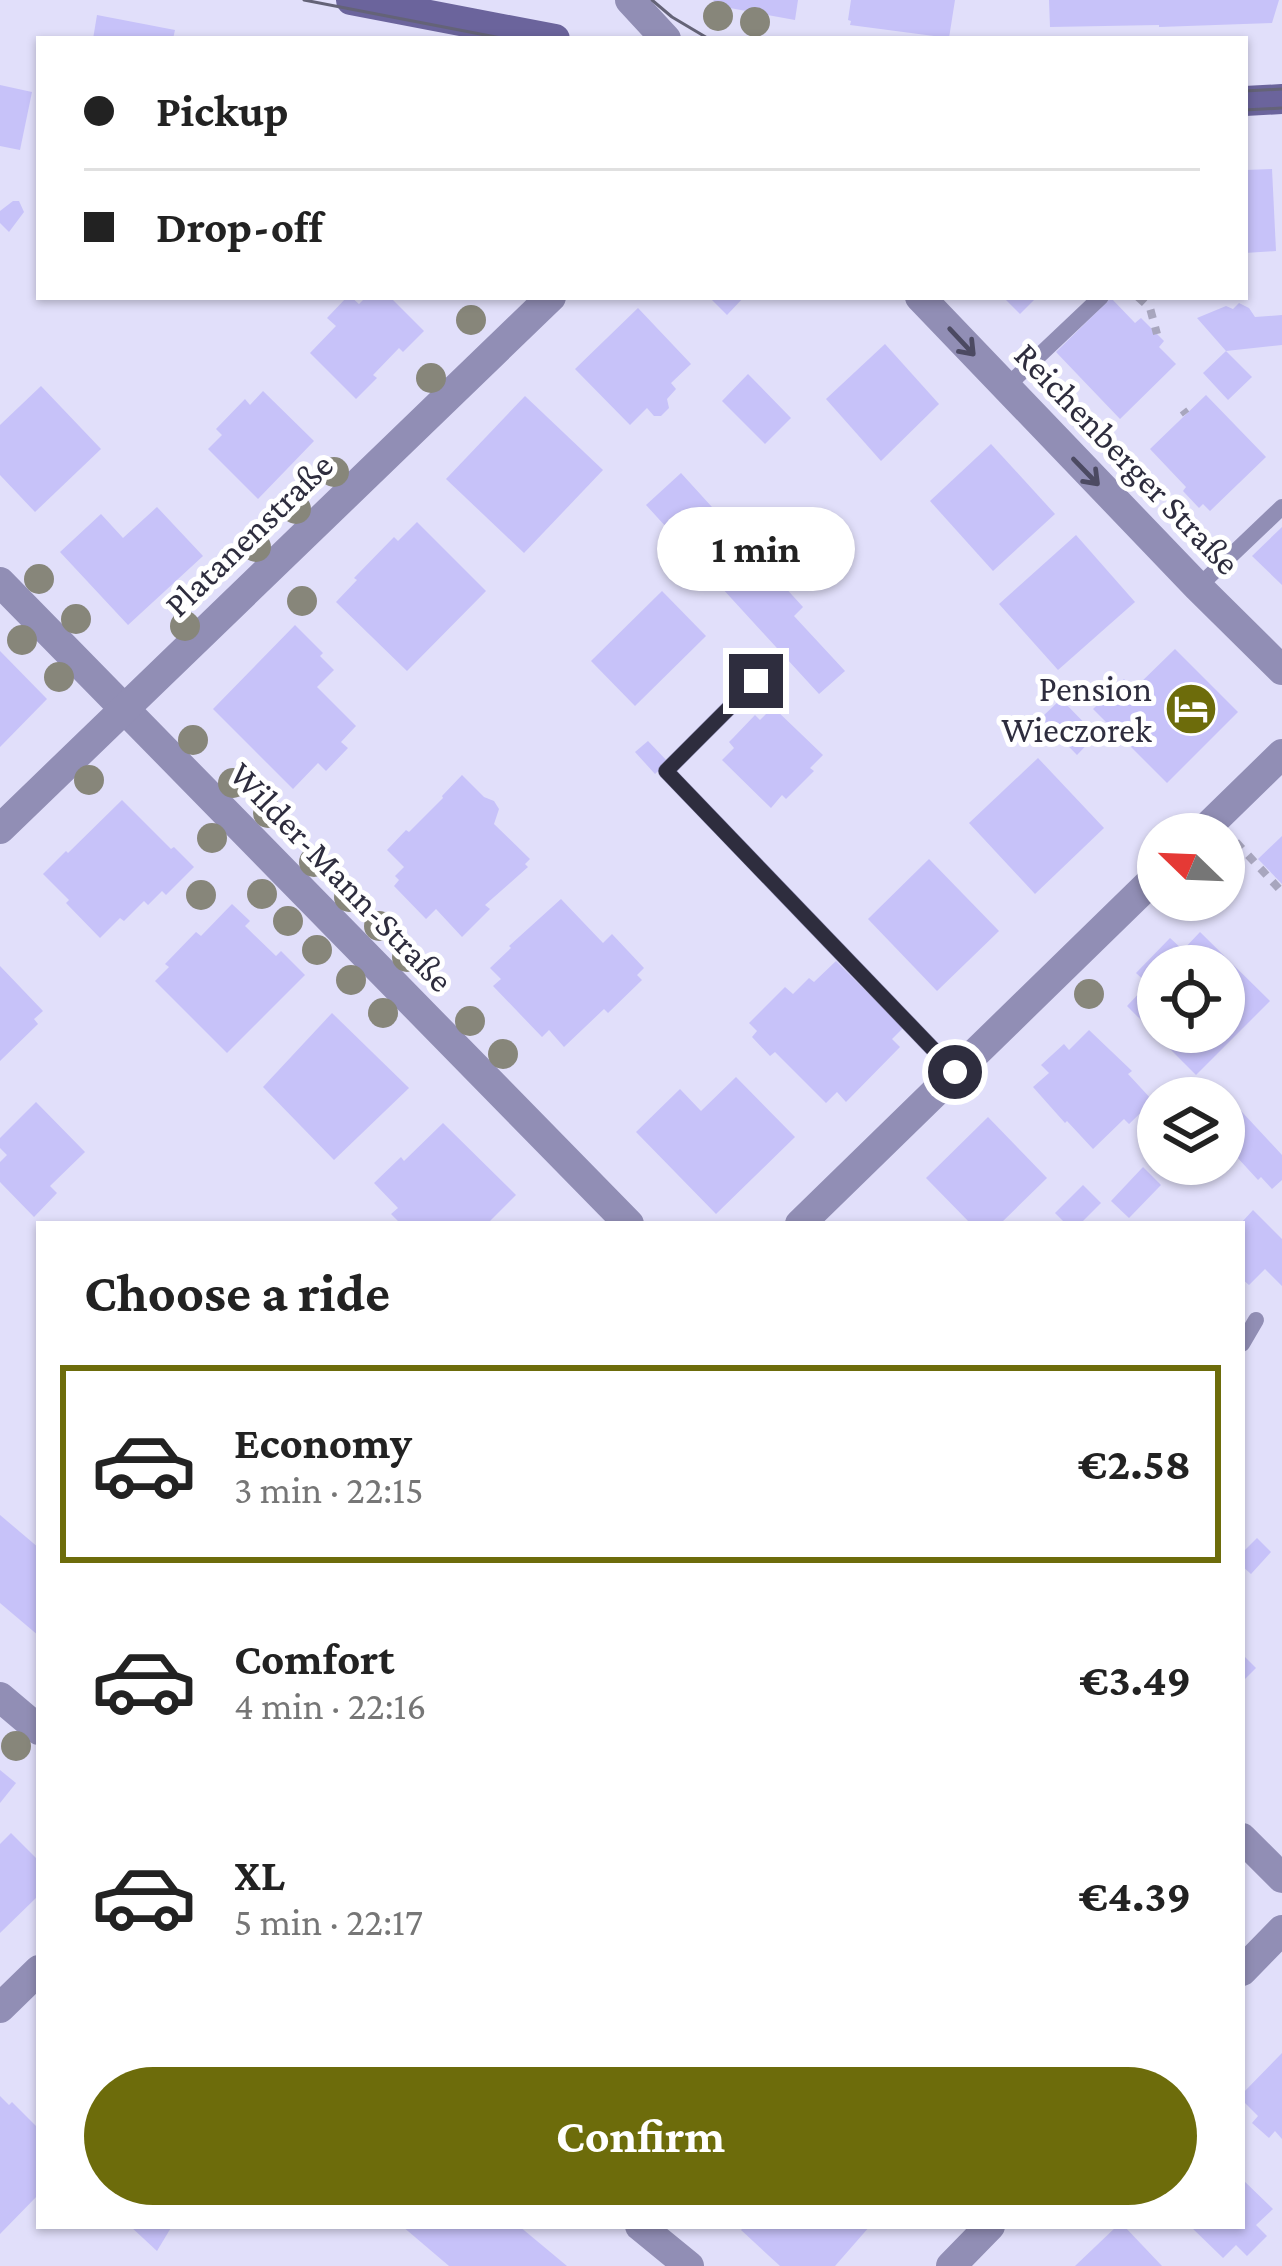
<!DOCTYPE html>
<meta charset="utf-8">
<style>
body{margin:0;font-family:"Crimson Pro",serif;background:#f6f6f6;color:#222;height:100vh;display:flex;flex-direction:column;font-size:45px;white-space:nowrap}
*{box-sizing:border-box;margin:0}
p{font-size:39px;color:#767676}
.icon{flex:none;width:66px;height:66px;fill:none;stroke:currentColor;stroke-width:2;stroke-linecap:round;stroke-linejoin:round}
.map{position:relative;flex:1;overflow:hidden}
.details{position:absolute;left:36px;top:1221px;width:1209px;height:1008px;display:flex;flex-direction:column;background:#fff;border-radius:0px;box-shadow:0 3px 9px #0004}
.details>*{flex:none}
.top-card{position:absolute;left:36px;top:36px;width:1212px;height:264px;border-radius:0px;box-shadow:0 3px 9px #0004;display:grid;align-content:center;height:264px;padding:0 48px;background:#fff}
.needle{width:78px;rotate:293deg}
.tools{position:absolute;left:1137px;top:813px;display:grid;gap:24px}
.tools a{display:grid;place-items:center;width:108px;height:108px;border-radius:50%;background:#fff;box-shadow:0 3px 9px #0004;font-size:60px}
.end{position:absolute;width:54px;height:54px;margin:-27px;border:15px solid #2e2d3e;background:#fff;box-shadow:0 0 0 6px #fff}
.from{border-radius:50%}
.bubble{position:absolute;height:84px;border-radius:42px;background:#fff;box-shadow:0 3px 9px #0004;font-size:39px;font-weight:700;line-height:84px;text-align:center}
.top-card b{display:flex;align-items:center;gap:42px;height:114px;font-size:45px}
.top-card b+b{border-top:3px solid #e0e0e0}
.top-card i{width:30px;height:30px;background:#222}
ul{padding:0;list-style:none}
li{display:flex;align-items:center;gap:36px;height:198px;margin:0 24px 18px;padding:0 24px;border:6px solid transparent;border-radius:0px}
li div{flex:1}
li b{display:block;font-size:45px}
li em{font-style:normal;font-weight:700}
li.active{border-color:#6d6c0b}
li>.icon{width:108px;height:108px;stroke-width:1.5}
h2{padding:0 48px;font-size:54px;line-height:144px}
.button{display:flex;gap:24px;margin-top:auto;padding:24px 48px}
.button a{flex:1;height:138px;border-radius:72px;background:#6d6c0b;color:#fff;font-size:48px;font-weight:700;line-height:138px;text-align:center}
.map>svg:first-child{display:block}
.building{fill:#c7c2f9;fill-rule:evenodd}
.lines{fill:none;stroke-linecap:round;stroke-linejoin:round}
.path{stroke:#a8a6be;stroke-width:8;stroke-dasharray:9 9;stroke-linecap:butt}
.lane{stroke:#918eb5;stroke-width:16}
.street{stroke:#918eb5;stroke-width:30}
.secondary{stroke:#6b649c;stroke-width:30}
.tram{stroke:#646377;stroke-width:3}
.tree{fill:#87867a}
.oneway{stroke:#4c4a62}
.route{stroke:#2e2d3e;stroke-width:15}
.labels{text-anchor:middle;stroke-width:10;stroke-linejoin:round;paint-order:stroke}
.street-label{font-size:36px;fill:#2e2d3e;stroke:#fff}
.poi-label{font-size:36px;fill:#2e2d3e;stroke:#fff;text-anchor:end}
</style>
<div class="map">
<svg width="1282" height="2266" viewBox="0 0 1282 2266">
<rect width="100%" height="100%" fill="#e1dffa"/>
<g class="building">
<path d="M713,0H798L795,20L719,6Z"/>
<path d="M851,0H955L949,38L850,25L851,21L848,20Z"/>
<path d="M1049,0H1279L1272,23L1159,27V25L1050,27Z"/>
<path d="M97,15L175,30L173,39H93Z"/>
<path d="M0,85L32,92L20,150L0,146Z"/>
<path d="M1272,169L1276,251L1245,253V170Z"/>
<path d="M13,201H19L24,212L9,232L0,223V211Z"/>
<path d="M347,297H351L359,304L366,297H390L424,331L403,352L399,348L373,375L377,378L356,399L310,353L336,326L327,318Z"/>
<path d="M709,297H744L727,315Z"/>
<path d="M1003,297H1037L1020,314Z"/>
<path d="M1111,298L1135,323L1141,318L1164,341L1159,347L1176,364L1120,419L1056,352Z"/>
<path d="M1239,303L1249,308L1255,317L1282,315V345L1226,351L1252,377L1228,400L1203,373L1226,351L1197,318L1226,306L1233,309Z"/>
<path d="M638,308L691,364L671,383L676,389L667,399L669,408L661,416H654L647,408L630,425L575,369Z"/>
<path d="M885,344L939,404L881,461L826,399Z"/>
<path d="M748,374L791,418L765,444L722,401Z"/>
<path d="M41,386L101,449L35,512L0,475V425Z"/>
<path d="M263,391L314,441L258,499L208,449L222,435L216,429L245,399L250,405Z"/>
<path d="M1206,395L1266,457L1210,511L1203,504L1199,508L1183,491L1186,487L1150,449Z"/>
<path d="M525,396L603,470L524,553L446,479Z"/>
<path d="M991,444L1055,514L993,571L930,501Z"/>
<path d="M681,473L803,607L794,616L845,671L819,694L646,505Z"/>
<path d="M157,507L203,556L128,625L60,552L101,514L123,538Z"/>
<path d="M417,522L486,591L407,671L336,602L357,580L354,578L394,537L398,541Z"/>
<path d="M1282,527V585L1252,556Z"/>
<path d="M1076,535L1135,602L1058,670L999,604Z"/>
<path d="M662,591L706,636L635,706L591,661Z"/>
<path d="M295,625L323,653L320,656L334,670L317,687L356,726L341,742L348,748L326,771L318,763L293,789L213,709Z"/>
<path d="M1175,649L1238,712L1167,783L1093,709L1124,679L1134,689Z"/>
<path d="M0,651L47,699L0,747Z"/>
<path d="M1061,699L1096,735L1077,755L1041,718Z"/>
<path d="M773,707L823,755L810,768L814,771L786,799L782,795L771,808L722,760L734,748L729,742L733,738L755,715L760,720Z"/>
<path d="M648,741L668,762L655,774L635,752Z"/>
<path d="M1038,758L1104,828L1035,894L969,823Z"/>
<path d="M462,775L484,797L494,801L499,809L494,824L530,859L525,864L528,867L485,905L490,909L462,937L436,909L426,919L394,886L399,880L395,876L404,867L387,850L406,830L409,832L443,798L442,796Z"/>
<path d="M122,800L171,849L174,847L194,867L166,895L162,891L148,905L144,901L124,921L120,918L100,938L66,903L69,900L43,874L66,851L68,853Z"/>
<path d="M1282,836V884L1258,859Z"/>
<path d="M929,859L999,931L937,991L868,919Z"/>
<path d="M561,899L603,943L612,934L644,968L637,975L642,980L608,1013L604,1009L564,1047L549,1030L542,1037L493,986L501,979L490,968L511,948L509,946Z"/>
<path d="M232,904L250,921L245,926L276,956L281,951L305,975L227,1053L155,981L169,967L165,964L196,932L201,936Z"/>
<path d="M1200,932L1270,1001L1196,1075L1127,1006L1148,984L1136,973L1170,938L1183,950ZM1158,966H1224V1032H1158Z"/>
<path d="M836,961L903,1028L892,1039L900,1047L846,1102L837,1092L826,1103L775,1052L770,1056L752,1037L757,1031L749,1023L785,987L793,994L809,978L814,982Z"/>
<path d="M0,966L43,1011L34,1019L38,1024L0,1061Z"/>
<path d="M332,1013L409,1088L334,1160L263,1087Z"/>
<path d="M1089,1030L1132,1071L1128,1074L1153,1101L1129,1124L1124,1119L1093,1149L1067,1121L1065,1123L1033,1087L1049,1073L1041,1065L1064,1044L1069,1050Z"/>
<path d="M736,1077L795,1137L716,1214L636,1132L680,1089L701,1111Z"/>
<path d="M1216,1084L1282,1155V1180L1272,1189L1261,1177L1258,1180L1224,1143V1098H1202Z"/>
<path d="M36,1102L85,1152L50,1186L57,1193L34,1217L0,1182V1162L7,1155L0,1148V1138Z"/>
<path d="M988,1117L1047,1178L1000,1224H971L926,1178Z"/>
<path d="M443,1123L516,1195L487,1224H401L391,1214L398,1208L374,1183L401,1157L404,1161Z"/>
<path d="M1143,1167L1161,1185L1129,1218L1111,1201Z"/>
<path d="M1083,1185L1101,1203L1080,1224H1066L1055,1213Z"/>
<path d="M1253,1210L1282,1239V1286L1265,1269L1249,1285L1242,1279V1222Z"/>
<path d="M0,1515L39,1548V1636L0,1603Z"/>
<path d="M1257,1538L1271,1552L1251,1574L1242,1566V1553Z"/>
<path d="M1242,1654L1256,1668L1242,1682Z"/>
<path d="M0,1770L16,1783L0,1803Z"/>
<path d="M11,1833L39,1861V1895L0,1933V1844Z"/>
<path d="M1282,2053V2139L1275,2131L1269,2138L1252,2123L1258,2116L1242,2100V2094Z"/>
<path d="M0,2096L9,2105L12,2102L39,2129V2194L0,2234Z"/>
<path d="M1242,2179L1273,2209L1256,2225L1267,2236L1247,2256L1236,2245L1223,2258L1190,2226H1242Z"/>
<path d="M130,2226H172L157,2251Z"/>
<path d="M402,2226H519L567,2266H449Z"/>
<path d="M745,2226H870L835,2266H780L741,2230Z"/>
<path d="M1117,2226H1124L1162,2266H1075Z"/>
</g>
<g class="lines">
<g class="path">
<path d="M1138,297L1150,308L1157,334"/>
<path d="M1183,410L1186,414"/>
<path d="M1236,842L1282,892"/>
</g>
<g class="lane">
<path d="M1005,388L1101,297"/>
<path d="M1198,587L1282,507"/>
<path d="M756,681L666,771L955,1072"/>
<path d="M1242,1344L1256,1320"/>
</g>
<g class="street">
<path d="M630,0L666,39"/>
<path d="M920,297L1198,587L1282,670"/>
<path d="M0,582L629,1224"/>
<path d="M0,829L551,297"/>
<path d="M1200,834L1282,754"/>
<path d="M800,1224L1158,875"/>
<path d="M0,1697L39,1730"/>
<path d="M1242,1838L1282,1878"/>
<path d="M1242,1971L1282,1930"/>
<path d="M0,2008L39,1970"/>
<path d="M640,2226L689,2266"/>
<path d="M951,2266L990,2226"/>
</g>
<g class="secondary">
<path d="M351,0L555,39"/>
<path d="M1245,101L1282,99"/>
</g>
<g class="tram">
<path d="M304,0L506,39"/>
<path d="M652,0L672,17L709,39"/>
<path d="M1245,91L1282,89"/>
<path d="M1245,110L1282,108"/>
</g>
</g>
<g class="tree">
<circle cx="718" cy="16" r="15"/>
<circle cx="755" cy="22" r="15"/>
<circle cx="471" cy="320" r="15"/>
<circle cx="431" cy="378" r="15"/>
<circle cx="334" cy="472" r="15"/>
<circle cx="296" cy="509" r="15"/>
<circle cx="256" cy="547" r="15"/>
<circle cx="39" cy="579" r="15"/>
<circle cx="302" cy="601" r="15"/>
<circle cx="76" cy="619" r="15"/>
<circle cx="185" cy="626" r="15"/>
<circle cx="22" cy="640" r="15"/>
<circle cx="59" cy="677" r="15"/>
<circle cx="193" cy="740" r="15"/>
<circle cx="89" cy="780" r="15"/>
<circle cx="233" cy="783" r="15"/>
<circle cx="268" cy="813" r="15"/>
<circle cx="212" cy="838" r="15"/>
<circle cx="314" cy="862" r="15"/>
<circle cx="262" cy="894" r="15"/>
<circle cx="201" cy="895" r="15"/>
<circle cx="349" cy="897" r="15"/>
<circle cx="288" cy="921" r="15"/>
<circle cx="379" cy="926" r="15"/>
<circle cx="317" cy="950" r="15"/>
<circle cx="407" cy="957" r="15"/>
<circle cx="351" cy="980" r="15"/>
<circle cx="1089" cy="994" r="15"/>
<circle cx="383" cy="1013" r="15"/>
<circle cx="470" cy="1021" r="15"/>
<circle cx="503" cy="1054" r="15"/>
<circle cx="16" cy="1746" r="15"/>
</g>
<defs><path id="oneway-shaft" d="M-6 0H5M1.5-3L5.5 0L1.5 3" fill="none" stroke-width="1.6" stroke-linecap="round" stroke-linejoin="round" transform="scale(3)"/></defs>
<g class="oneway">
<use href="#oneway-shaft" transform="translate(962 342) rotate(47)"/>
<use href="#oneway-shaft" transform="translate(1086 472) rotate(46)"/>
</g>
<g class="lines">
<path class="route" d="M756,681L666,771L955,1072"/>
</g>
<defs>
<g id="hotel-disc" transform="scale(2.7)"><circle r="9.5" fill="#6d6c0b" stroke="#fff"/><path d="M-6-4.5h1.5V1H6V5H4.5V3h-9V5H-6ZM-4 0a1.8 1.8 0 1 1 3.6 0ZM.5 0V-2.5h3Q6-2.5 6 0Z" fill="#fff"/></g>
</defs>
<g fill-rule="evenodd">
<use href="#hotel-disc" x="1191" y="709"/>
</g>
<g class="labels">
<g class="street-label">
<text transform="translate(1128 458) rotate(46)" y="13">Reichenberger Straße</text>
<text transform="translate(248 534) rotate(-44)" y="13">Platanenstraße</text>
<text transform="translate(342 876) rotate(46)" y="13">Wilder-Mann-Straße</text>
</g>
<g class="poi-label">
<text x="1152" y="701">Pension<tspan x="1152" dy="41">Wieczorek</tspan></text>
</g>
</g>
</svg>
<div class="tools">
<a><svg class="needle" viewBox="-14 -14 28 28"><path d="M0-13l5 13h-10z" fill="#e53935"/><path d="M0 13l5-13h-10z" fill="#767676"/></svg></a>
<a><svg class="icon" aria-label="locate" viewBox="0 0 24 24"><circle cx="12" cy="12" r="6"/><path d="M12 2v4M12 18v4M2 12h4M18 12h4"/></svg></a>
<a><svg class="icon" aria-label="layers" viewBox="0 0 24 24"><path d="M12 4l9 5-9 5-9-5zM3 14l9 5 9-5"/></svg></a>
</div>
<i class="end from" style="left:955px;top:1072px"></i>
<i class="end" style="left:756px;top:681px"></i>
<div class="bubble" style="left:657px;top:507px;width:198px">1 min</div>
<div class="top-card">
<b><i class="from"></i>Pickup</b>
<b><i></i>Drop-off</b>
</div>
<section class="details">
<h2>Choose a ride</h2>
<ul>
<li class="active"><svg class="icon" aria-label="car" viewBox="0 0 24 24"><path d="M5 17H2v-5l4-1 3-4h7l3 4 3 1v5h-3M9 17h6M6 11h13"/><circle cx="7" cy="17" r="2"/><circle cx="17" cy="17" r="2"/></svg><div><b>Economy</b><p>3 min · 22:15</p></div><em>€2.58</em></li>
<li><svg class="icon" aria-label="car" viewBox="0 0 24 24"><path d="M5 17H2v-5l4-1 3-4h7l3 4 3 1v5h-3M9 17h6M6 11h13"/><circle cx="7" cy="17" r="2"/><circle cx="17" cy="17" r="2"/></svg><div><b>Comfort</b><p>4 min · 22:16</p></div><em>€3.49</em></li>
<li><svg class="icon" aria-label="car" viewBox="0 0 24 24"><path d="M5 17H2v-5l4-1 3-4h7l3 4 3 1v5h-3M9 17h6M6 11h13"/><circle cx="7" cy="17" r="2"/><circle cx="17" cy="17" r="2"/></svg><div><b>XL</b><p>5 min · 22:17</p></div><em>€4.39</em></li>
</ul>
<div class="button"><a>Confirm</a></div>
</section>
</div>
